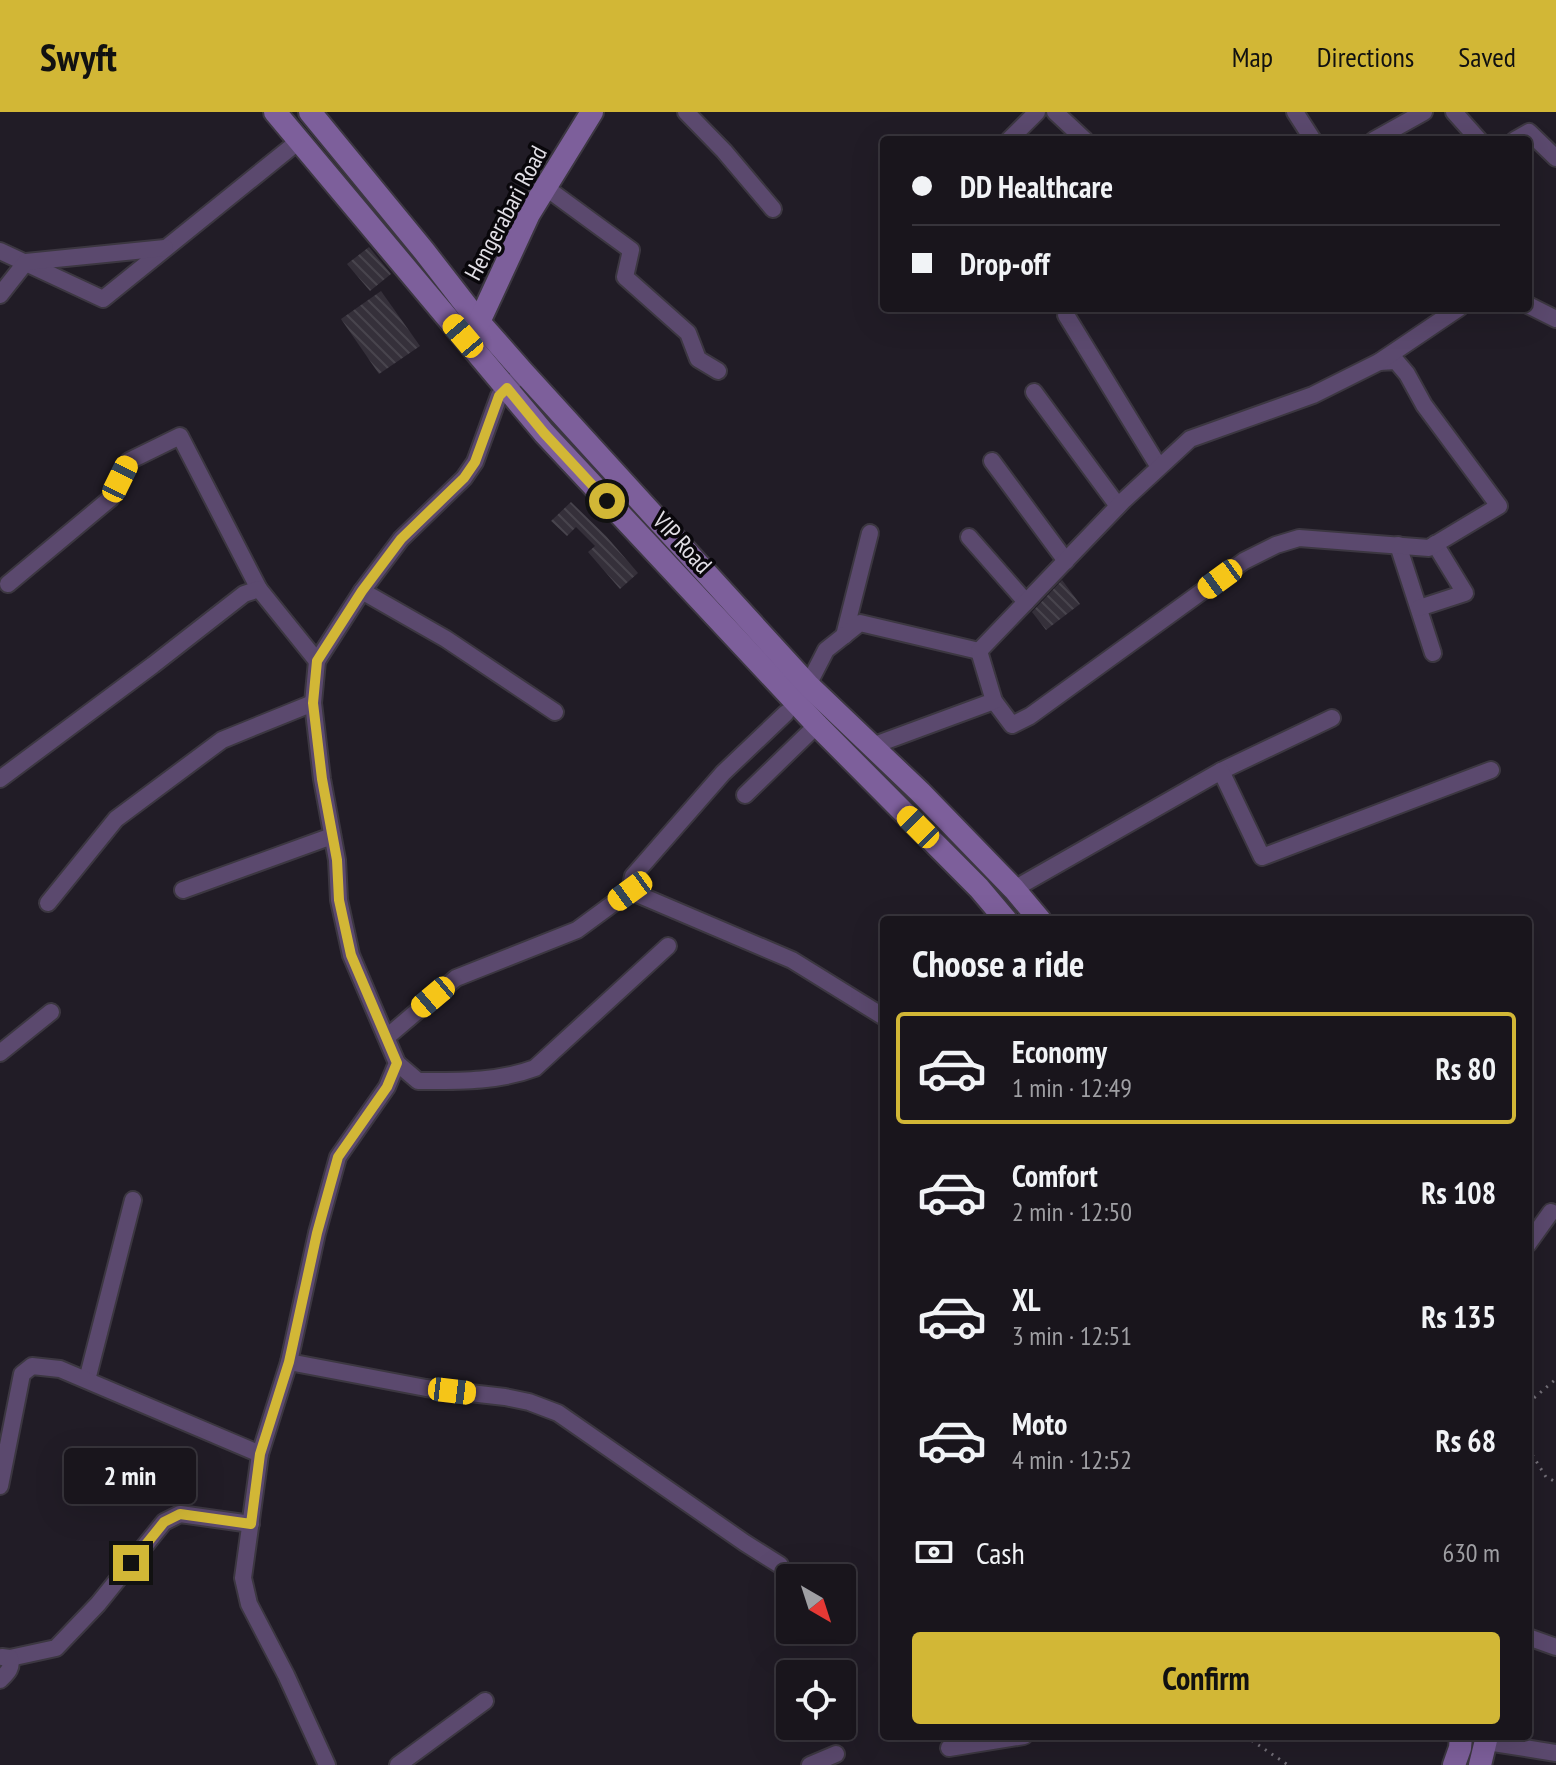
<!DOCTYPE html>
<meta charset="utf-8">
<style>
body{margin:0;font-family:"PT Sans Narrow",sans-serif;background:#221e25;color:#f1f3f6;height:100vh;display:flex;flex-direction:column;font-size:30px;white-space:nowrap}
*{box-sizing:border-box;margin:0}
p{font-size:26px;color:#9f9fa3}
.icon{flex:none;width:44px;height:44px;fill:none;stroke:currentColor;stroke-width:2;stroke-linecap:round;stroke-linejoin:round}
.map{position:relative;flex:1;overflow:hidden}
.details{position:absolute;left:880px;top:804px;width:652px;height:824px;display:flex;flex-direction:column;background:#19151c;border-radius:8px;box-shadow:0 8px 32px #0002,0 0 0 2px #37343b}
.details>*{flex:none}
.top-card{position:absolute;left:880px;top:24px;width:652px;height:176px;border-radius:8px;box-shadow:0 8px 32px #0002,0 0 0 2px #37343b;display:grid;align-content:center;height:176px;padding:0 32px;background:#19151c}
.needle{width:52px;rotate:141deg}
.buttons{position:absolute;left:776px;top:1452px;display:grid;gap:16px}
.buttons a{display:grid;place-items:center;width:80px;height:80px;border-radius:8px;background:#19151c;box-shadow:0 8px 32px #0002,0 0 0 2px #37343b;font-size:40px}
.end{position:absolute;width:36px;height:36px;margin:-18px;border:10px solid #d2b736;background:#111;box-shadow:0 0 0 4px #111}
.from{border-radius:50%}
.bubble{position:absolute;height:56px;border-radius:8px;background:#19151c;box-shadow:0 8px 32px #0002,0 0 0 2px #37343b;font-size:26px;font-weight:700;line-height:56px;text-align:center}
.car{position:absolute;width:24px;height:48px;margin:-24px -12px;border-radius:10px;box-shadow:0 0 6px 2px #0007;background:linear-gradient(#f5c518 24%,#345 0 40%,#f5c518 0 76%,#345 0 86%,#f5c518 0)}
.top-card b{display:flex;align-items:center;gap:28px;height:76px;font-size:30px}
.top-card b+b{border-top:2px solid #37343b}
.top-card i{width:20px;height:20px;background:#f1f3f6}
ul{padding:0;list-style:none}
li{display:flex;align-items:center;gap:24px;height:112px;margin:0 16px 12px;padding:0 16px;border:4px solid transparent;border-radius:8px}
li div{flex:1}
li b{display:block;font-size:30px}
li em{font-style:normal;font-weight:700}
li.on{border-color:#d2b736}
li>.icon{width:72px;height:72px;stroke-width:1.5}
h2{padding:0 32px;font-size:36px;line-height:96px}
.pay{display:flex;align-items:center;gap:20px;height:88px;padding:0 32px;font-size:30px}
.pay p{margin-inline-start:auto}
.button{display:flex;gap:16px;margin-top:auto;padding:16px 32px}
.button a{flex:1;height:92px;border-radius:8px;background:#d2b736;color:#111;font-size:32px;font-weight:700;line-height:92px;text-align:center}
header{display:flex;align-items:center;gap:48px;box-sizing:border-box;height:112px;padding:0 40px;background:#d2b736;color:#111}
header strong{font-size:38px}
nav{display:flex;gap:44px;margin-inline-start:auto;font-size:28px}
.map>svg:first-child{display:block}
.building{fill:url(#building-back-hatch)}
.lines{fill:none;stroke-linecap:round;stroke-linejoin:round}
.minor-casing{stroke:#3c3741;stroke-width:20}
.secondary-casing{stroke:#3c3741;stroke-width:26}
.path{stroke:#736f78;stroke-width:3;stroke-dasharray:2 6;stroke-linecap:butt}
.minor{stroke:#5b496e;stroke-width:16}
.secondary{stroke:#7d5f9b;stroke-width:22}
.route{stroke:#d2b736;stroke-width:10}
.labels{text-anchor:middle;stroke-width:7;stroke-linejoin:round;paint-order:stroke}
.street-label{font-size:24px;fill:#e2dfe6;stroke:#09070b}
</style>
<header>
<strong>Swyft</strong>
<nav><a>Map</a><a>Directions</a><a>Saved</a></nav>
</header>
<div class="map">
<svg width="1556" height="1653" viewBox="0 0 1556 1653">
<defs>
<pattern id="building-back-hatch" width="6" height="6" patternUnits="userSpaceOnUse" patternTransform="scale(2)"><rect width="6" height="6" fill="#35303a"/><path d="M-1 5l2 2M0 0l6 6M5-1l2 2" fill="none" stroke="#48444d"/></pattern>
</defs>
<rect width="100%" height="100%" fill="#211c26"/>
<g class="building">
<path d="M369,135L391,162L370,179L347,152Z"/>
<path d="M381,179L420,234L379,262L341,207Z"/>
<path d="M571,390L606,424L638,461L620,477L588,440L595,434L576,415L567,424L551,409Z"/>
<path d="M1062,468L1080,492L1046,518L1032,500Z"/>
</g>
<g class="lines">
<g class="minor-casing">
<g id="minor">
<path d="M686,0L724,39L773,97"/>
<path d="M1055,0L1085,28"/>
<path d="M1295,0L1313,28"/>
<path d="M1454,0L1479,28"/>
<path d="M1009,28L1037,0"/>
<path d="M1374,28L1424,0"/>
<path d="M1515,28L1529,20L1556,46"/>
<path d="M545,75L631,138L625,165L688,221L698,247L718,259"/>
<path d="M0,139L103,187L300,28"/>
<path d="M0,183L26,150L165,136"/>
<path d="M1528,193L1556,207"/>
<path d="M1066,203L1159,355"/>
<path d="M1034,280L1118,394"/>
<path d="M992,349L1066,449"/>
<path d="M969,425L1026,490"/>
<path d="M1398,433L1433,541"/>
<path d="M8,472L111,386L129,349L180,324L259,477"/>
<path d="M362,479L446,527L555,600"/>
<path d="M1419,496L1465,481L1435,432"/>
<path d="M844,524L870,421"/>
<path d="M808,573L826,538L860,511L979,539"/>
<path d="M994,589L1012,613L1030,604L1244,449L1276,433L1299,426L1429,436L1499,394L1424,293L1407,262L1396,249L1379,250"/>
<path d="M872,634L994,589L979,539L1124,388L1190,327L1313,283L1379,250L1459,196"/>
<path d="M1221,659L1332,606"/>
<path d="M0,667L153,553L244,482L259,477L317,549"/>
<path d="M745,683L817,613"/>
<path d="M1014,777L1221,659L1262,745L1491,658"/>
<path d="M183,778L332,724"/>
<path d="M630,779L792,848L884,905"/>
<path d="M48,791L116,707L222,628L313,591"/>
<path d="M387,925L456,866L577,818L630,779L633,764L723,661L786,601"/>
<path d="M0,941L51,900"/>
<path d="M397,951L418,969C458,969 498,970 535,956L668,834"/>
<path d="M1528,1132L1551,1100"/>
<path d="M289,1250L426,1276L505,1285L529,1290L558,1301L745,1431L780,1453"/>
<path d="M87,1268L133,1088"/>
<path d="M0,1374L22,1262L32,1254L60,1257L260,1342"/>
<path d="M1528,1525L1556,1535"/>
<path d="M10,1546L56,1536L98,1492L164,1410L180,1402L251,1412"/>
<path d="M0,1568C7,1561 13,1556 10,1546L2,1545"/>
<path d="M1487,1630L1556,1641"/>
<path d="M949,1636L1024,1624"/>
<path d="M327,1653L286,1563L249,1492L243,1466L260,1342L289,1250L317,1121L338,1045L387,975L397,951L351,843L339,788L337,748L322,667L313,591L317,549L362,479L401,427L464,366L475,350L499,284L523,260"/>
<path d="M398,1653L485,1589"/>
<path d="M810,1653L836,1642"/>
</g>
</g>
<g class="secondary-casing">
<g id="secondary">
<path d="M275,0L544,321L817,613L979,776L1006,808"/>
<path d="M310,0L424,139L479,210L523,260L808,573L920,680L1014,777L1040,808"/>
<path d="M470,218L479,210L529,102L592,0"/>
<path d="M1454,1653L1460,1636L1461,1624"/>
<path d="M1480,1653L1487,1624"/>
</g>
</g>
<g class="path">
<path d="M1528,1291L1556,1267"/>
<path d="M1528,1336L1546,1365L1556,1370"/>
<path d="M1245,1624L1288,1653"/>
</g>
<use href="#minor" class="minor"/>
<use href="#secondary" class="secondary"/>
</g>
<g class="lines">
<path class="route" d="M131,1451L164,1410L180,1402L251,1412L260,1342L289,1250L317,1121L338,1045L387,975L397,951L351,843L339,788L337,748L322,667L313,591L317,549L362,479L401,427L464,366L475,350L499,284L507,276L544,321L607,389"/>
</g>
<g class="labels">
<g class="street-label">
<text transform="translate(506 101) rotate(-62)" y="8">Hengerabari Road</text>
<text transform="translate(682 431) rotate(47)" y="8">VIP Road</text>
</g>
</g>
</svg>
<div class="buttons">
<a><svg class="needle" viewBox="-14 -14 28 28"><path d="M0-13l5 13h-10z" fill="#e53935"/><path d="M0 13l5-13h-10z" fill="#9f9fa3"/></svg></a>
<a><svg class="icon" aria-label="locate" viewBox="0 0 24 24"><circle cx="12" cy="12" r="6"/><path d="M12 2v4M12 18v4M2 12h4M18 12h4"/></svg></a>
</div>
<i class="end from" style="left:607px;top:389px"></i>
<i class="end" style="left:131px;top:1451px"></i>
<div class="bubble" style="left:64px;top:1336px;width:132px">2 min</div>
<i class="car" style="left:463px;top:224px;rotate:320deg"></i>
<i class="car" style="left:120px;top:367px;rotate:26deg"></i>
<i class="car" style="left:1220px;top:467px;rotate:234deg"></i>
<i class="car" style="left:918px;top:715px;rotate:315deg"></i>
<i class="car" style="left:630px;top:779px;rotate:234deg"></i>
<i class="car" style="left:433px;top:885px;rotate:230deg"></i>
<i class="car" style="left:452px;top:1279px;rotate:97deg"></i>
<div class="top-card">
<b><i class="from"></i>DD Healthcare</b>
<b><i></i>Drop-off</b>
</div>
<section class="details">
<h2>Choose a ride</h2>
<ul>
<li class="on"><svg class="icon" aria-label="car" viewBox="0 0 24 24"><path d="M5 17H2v-5l4-1 3-4h7l3 4 3 1v5h-3M9 17h6M6 11h13"/><circle cx="7" cy="17" r="2"/><circle cx="17" cy="17" r="2"/></svg><div><b>Economy</b><p>1 min · 12:49</p></div><em>Rs 80</em></li>
<li><svg class="icon" aria-label="car" viewBox="0 0 24 24"><path d="M5 17H2v-5l4-1 3-4h7l3 4 3 1v5h-3M9 17h6M6 11h13"/><circle cx="7" cy="17" r="2"/><circle cx="17" cy="17" r="2"/></svg><div><b>Comfort</b><p>2 min · 12:50</p></div><em>Rs 108</em></li>
<li><svg class="icon" aria-label="car" viewBox="0 0 24 24"><path d="M5 17H2v-5l4-1 3-4h7l3 4 3 1v5h-3M9 17h6M6 11h13"/><circle cx="7" cy="17" r="2"/><circle cx="17" cy="17" r="2"/></svg><div><b>XL</b><p>3 min · 12:51</p></div><em>Rs 135</em></li>
<li><svg class="icon" aria-label="car" viewBox="0 0 24 24"><path d="M5 17H2v-5l4-1 3-4h7l3 4 3 1v5h-3M9 17h6M6 11h13"/><circle cx="7" cy="17" r="2"/><circle cx="17" cy="17" r="2"/></svg><div><b>Moto</b><p>4 min · 12:52</p></div><em>Rs 68</em></li>
</ul>
<div class="pay"><svg class="icon" aria-label="cash" viewBox="0 0 24 24"><path d="M3 7h18v10H3z"/><circle cx="12" cy="12" r="2"/></svg>Cash<p>630 m</p></div>
<div class="button"><a>Confirm</a></div>
</section>
</div>
